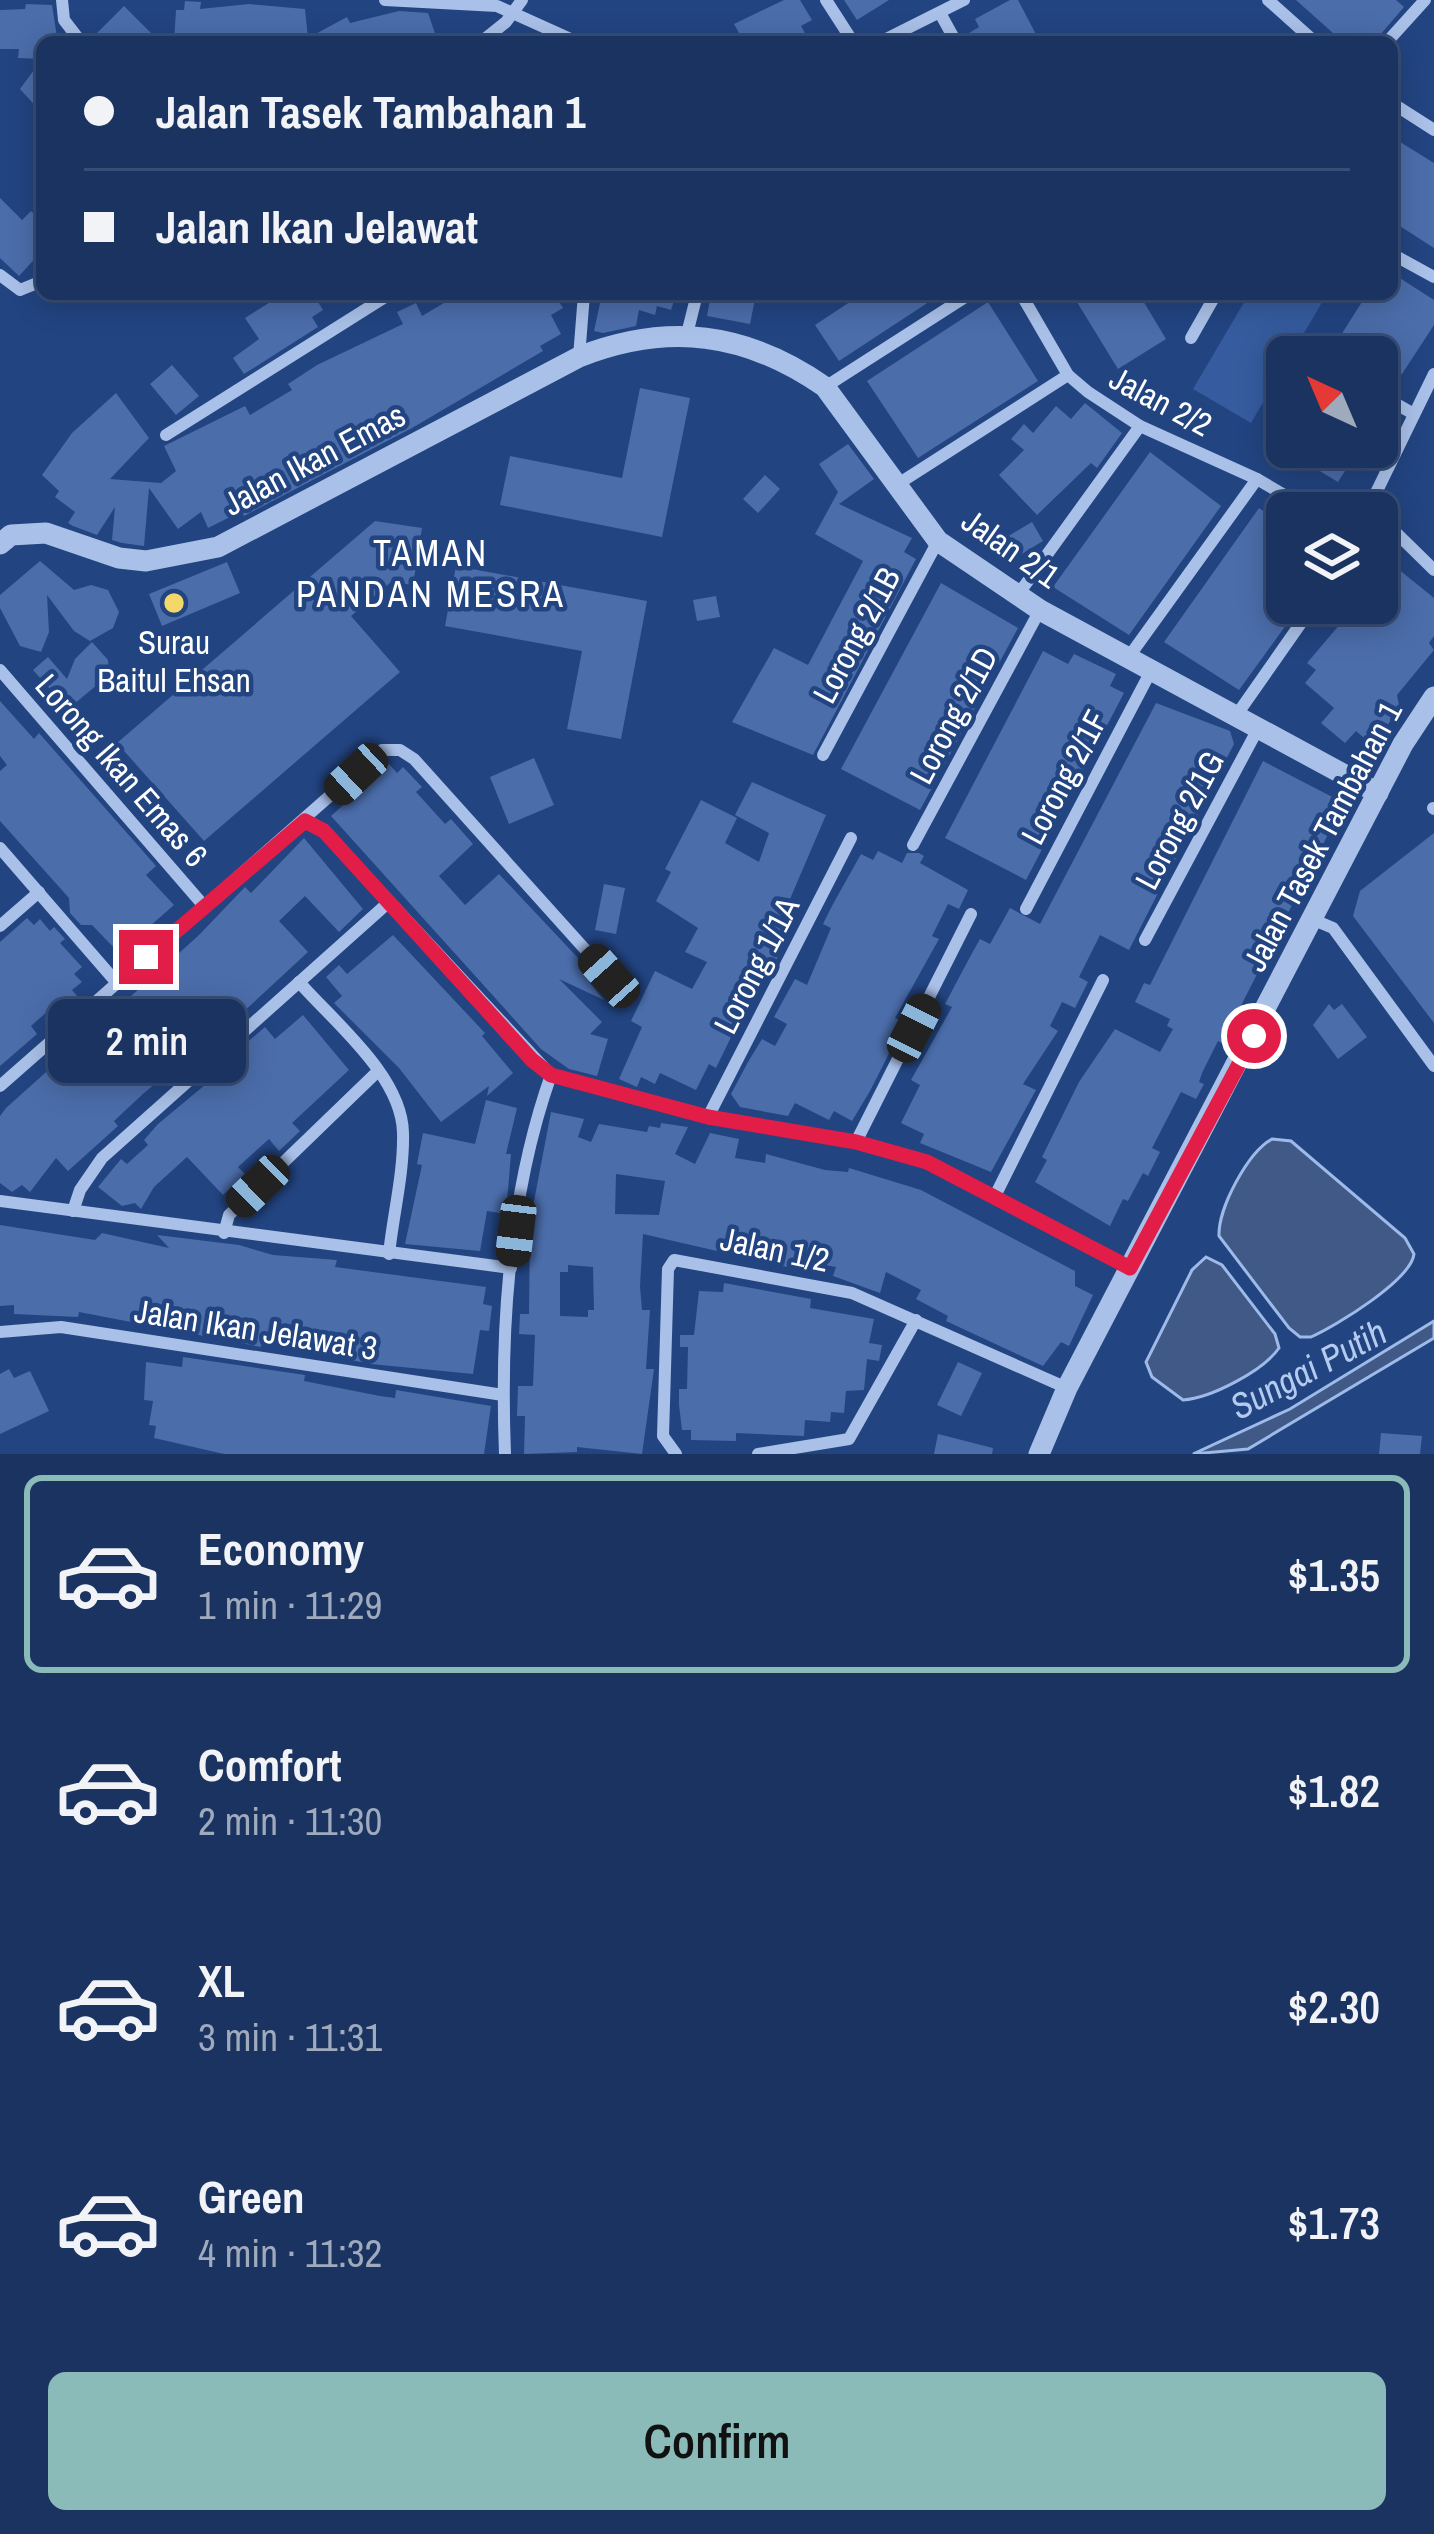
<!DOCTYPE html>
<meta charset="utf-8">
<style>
body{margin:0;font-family:"Archivo Narrow",sans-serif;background:#233b67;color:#f1f3f6;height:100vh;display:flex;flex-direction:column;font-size:45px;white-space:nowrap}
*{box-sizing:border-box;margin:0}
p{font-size:39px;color:#9faabd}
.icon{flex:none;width:66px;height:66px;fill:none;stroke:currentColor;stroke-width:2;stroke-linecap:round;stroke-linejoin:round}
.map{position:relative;height:1454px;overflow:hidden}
.drawer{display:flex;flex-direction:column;background:#1a3361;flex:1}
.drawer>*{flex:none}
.banner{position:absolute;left:36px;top:36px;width:1362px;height:264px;border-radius:18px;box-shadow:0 6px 30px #0003,0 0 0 3px #384e76;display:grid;align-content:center;height:264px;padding:0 48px;background:#1a3361}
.needle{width:78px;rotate:316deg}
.buttons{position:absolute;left:1266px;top:336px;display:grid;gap:24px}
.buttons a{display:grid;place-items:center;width:132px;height:132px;border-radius:18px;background:#1a3361;box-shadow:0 6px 30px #0003,0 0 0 3px #384e76;font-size:60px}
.end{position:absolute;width:54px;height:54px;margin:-27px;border:15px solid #e11d48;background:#fff;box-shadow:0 0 0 6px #fff}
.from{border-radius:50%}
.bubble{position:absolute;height:84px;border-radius:18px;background:#1a3361;box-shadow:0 6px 30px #0003,0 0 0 3px #384e76;font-size:39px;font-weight:600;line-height:84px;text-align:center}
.car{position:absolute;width:36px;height:72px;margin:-36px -18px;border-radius:15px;box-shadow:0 0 9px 3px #0007;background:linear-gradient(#222 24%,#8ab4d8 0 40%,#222 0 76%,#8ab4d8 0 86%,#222 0)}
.banner b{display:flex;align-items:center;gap:42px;height:114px;font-size:45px}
.banner b+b{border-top:3px solid #384e76}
.banner i{width:30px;height:30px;background:#f1f3f6}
ul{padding:21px 0 0;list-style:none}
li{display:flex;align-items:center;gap:36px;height:198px;margin:0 24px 18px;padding:0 24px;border:6px solid transparent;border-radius:18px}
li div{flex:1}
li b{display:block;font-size:45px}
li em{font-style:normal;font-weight:600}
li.selected{border-color:#8bbbb9}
li>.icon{width:108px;height:108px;stroke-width:1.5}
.primary-button{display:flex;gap:24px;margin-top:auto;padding:24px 48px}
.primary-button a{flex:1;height:138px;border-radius:18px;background:#8bbbb9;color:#111;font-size:48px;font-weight:600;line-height:138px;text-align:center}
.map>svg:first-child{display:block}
.green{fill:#365c9f}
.water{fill:#405986;stroke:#9dbae9;stroke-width:3}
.building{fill:#4b6daa;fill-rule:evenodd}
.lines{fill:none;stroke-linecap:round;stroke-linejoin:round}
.minor{stroke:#a9c0e8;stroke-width:12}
.tertiary{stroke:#a9c0e8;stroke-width:21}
.route{stroke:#e11d48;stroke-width:15}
.poi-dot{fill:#f3d76b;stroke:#224481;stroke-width:4.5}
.labels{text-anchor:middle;stroke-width:9;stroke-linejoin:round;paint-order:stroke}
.street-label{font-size:33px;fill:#fff;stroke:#224481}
.poi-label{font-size:33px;fill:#fff;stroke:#224481}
.neighbourhood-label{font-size:36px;letter-spacing:3px;fill:#fff;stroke:#224481}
.water-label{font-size:36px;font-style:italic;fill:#b4caef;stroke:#224481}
</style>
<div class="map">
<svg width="1434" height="1454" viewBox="0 0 1434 1454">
<rect width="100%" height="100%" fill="#224481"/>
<path class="green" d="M1249,294H1327L1251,423L1193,389Z"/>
<g class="water">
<path d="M1272,1139L1291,1141L1405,1238L1414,1254C1411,1280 1336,1326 1311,1337H1300L1289,1328L1219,1236C1218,1208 1248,1152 1272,1139Z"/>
<path d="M1206,1257L1222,1265L1275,1334L1279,1348C1263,1371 1211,1398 1183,1400L1152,1377L1146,1362L1192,1270Z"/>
<path d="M1434,1321V1338L1248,1449L1193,1454L1290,1409Z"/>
</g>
<g class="building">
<path d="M784,0H800L812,20L801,26L810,42H744L734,24Z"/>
<path d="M844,0H889L857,20Z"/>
<path d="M1010,0H1018L1040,42H974L969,33L979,27L975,19Z"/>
<path d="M1296,0H1396L1404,7L1374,42H1343Z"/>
<path d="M185,1L201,2L200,9L249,4L305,9L308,38L347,17L350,23L399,11L428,13L438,42H174L176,10H184Z"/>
<path d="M26,4L52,5L57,37L42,42V59L18,58L19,49H0V10L25,9Z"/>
<path d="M124,6L160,42H100L94,36Z"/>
<path d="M42,59V113L20,89Z"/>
<path d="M1392,137L1434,163V248L1392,221Z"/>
<path d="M0,198L22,220L31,211L42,222V251L19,276L0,258Z"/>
<path d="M1392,273L1434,300V325L1402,374L1341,335L1367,294H1392Z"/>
<path d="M283,294H313L323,310L312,317L318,327L244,374L233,358L259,339L245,318Z"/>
<path d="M459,294H554L563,308L551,315L561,334L540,346L543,351L412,428L244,516L242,511L208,528L201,512L178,529L149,488L144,546L122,543L112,540L115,507L97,535L73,526L68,523L75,512L55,497L59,491L42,475L72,433L116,393L149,438L110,479L161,483L176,471L164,446L245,406L250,415L292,390L288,384L317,365L403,324L397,312L416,303L422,316Z"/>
<path d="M602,294H676L671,310L657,306L655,315L639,310L636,326L603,333L594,331Z"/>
<path d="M711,294H756L750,324L707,316Z"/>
<path d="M862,294H941L839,361L815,325Z"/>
<path d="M1072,294H1139L1166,339L1118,369Z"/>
<path d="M988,302L1038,381L918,458L867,381Z"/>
<path d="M172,365L199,396L176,415L150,384Z"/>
<path d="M640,388L690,398L662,537L500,505L510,456L622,478Z"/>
<path d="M1085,403L1122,433L1097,468L1091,463L1037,515L999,475L1024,450L1011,439L1024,424L1033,433L1056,406L1071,419Z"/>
<path d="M848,444L874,479L839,504L912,538L904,552L916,559L813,755L732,722L774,648L808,665L863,561L815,534L838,492L819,464Z"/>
<path d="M1280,447H1360L1338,482Z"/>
<path d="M1150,452L1221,506L1129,635L1053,587Z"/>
<path d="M765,475L780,489L758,513L743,499Z"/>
<path d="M1259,508L1287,528V603H1302L1239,690L1164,642Z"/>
<path d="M375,521L422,528L413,585L391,582L351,616L400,672L204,841L117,743Z"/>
<path d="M1032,522L1043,541L1012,560L1000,541Z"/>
<path d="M40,561L74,590L91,585L108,590L119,612L113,628L90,641L74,631L47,595L49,632L41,652L20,646L0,608V595Z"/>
<path d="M227,562L240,593L162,626L149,594Z"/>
<path d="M1392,564L1434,598V636L1429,643L1434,650L1397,695L1400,710L1389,723L1370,743L1356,731L1345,743L1321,723L1334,708L1305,683L1316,670L1307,663L1358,603H1377V582Z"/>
<path d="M456,566L647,601L621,739L567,729L582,651L445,626Z"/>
<path d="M941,583L1018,628L920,810L841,769Z"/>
<path d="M716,596L720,617L697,621L693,600Z"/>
<path d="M92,642L108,660L109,675L68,709L33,670L48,657L67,679L75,659Z"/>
<path d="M1043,651L1068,664L1074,654L1116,674L1110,686L1124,693L1026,880L945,838Z"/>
<path d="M0,701L34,739L39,733L156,866L146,875L174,905L119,953L92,925H81L70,913L69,898L0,821V771L7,765L0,756Z"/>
<path d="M1156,703L1230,731L1234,744L1129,950L1100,935L1079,977L1088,982L1075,1008L1062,1002L1050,1026L1058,1031L1023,1084L1036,1090L991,1172L920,1143L924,1134L901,1123L920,1085L911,1080L952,1007L945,1004L971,955L980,939L990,944L1010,908L1040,924Z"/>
<path d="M534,758L554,805L509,824L490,777Z"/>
<path d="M1263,761L1344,803L1222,1043L1218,1041L1202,1073L1199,1082L1204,1084L1196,1099L1181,1092L1152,1148L1160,1152L1148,1176L1143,1173L1128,1201L1123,1199L1110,1226L1035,1182L1047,1160L1042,1157L1079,1082L1115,1029L1160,1052L1173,1029L1167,1026L1170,1019L1135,1002L1144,983L1150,985Z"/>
<path d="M389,764L397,773L403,767L422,787L416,792L445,824L451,819L473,844L439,876L465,905L499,874L595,976L589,982L604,1000L559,979L602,1022L590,1034L608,1039L597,1076L569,1069L541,1049L331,816Z"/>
<path d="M752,782L826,815L784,913L797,919L774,964L768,961L716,1068L709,1064L696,1090L660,1073L655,1084L641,1077L637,1087L619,1079L642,1027L631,1021L655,971L692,989L707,962L685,952L698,928L656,901L671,872L665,869L701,800L737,818L725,843L759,862L769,833L735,815Z"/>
<path d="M1434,833V1023L1353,916L1360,891Z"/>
<path d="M304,838L363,909L339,932L305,896L279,921L308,952L184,1067L180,1063L144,1093L114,1121L118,1126L68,1171L56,1158L30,1192L22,1185L12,1192L0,1183V1116L6,1108L198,936L245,887L251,893Z"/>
<path d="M878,851L902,863L907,853H919L924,856L920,863L968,890L959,909L948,904L932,936L939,939L895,1018L905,1022L870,1091L852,1121L834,1111L829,1120L795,1103L788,1116L740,1107L731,1094L748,1062L762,1039L775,1046L787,1024L774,1017L795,979L807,985L831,928L823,924L833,904L861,854L873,860Z"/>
<path d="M604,884L625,888L616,934L595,930Z"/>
<path d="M27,918L34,925L40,919L50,931L54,927L65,939L60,943L82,967L74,974L82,982L72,990L77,996L62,1009L57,1003L31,1026L37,1034L0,1066V942Z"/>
<path d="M393,935L485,1033L482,1036L513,1073L487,1096L489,1086L441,1122L399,1068L334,1003L342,996L326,977L339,965L347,974Z"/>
<path d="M1329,1004L1334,1010L1342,1004L1367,1037L1338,1059L1313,1025Z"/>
<path d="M303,1015L349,1070L292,1123L300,1131L279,1151L269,1139L238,1167L245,1174L223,1195L187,1157L154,1187L141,1209L135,1203L122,1206L98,1187L121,1159L127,1164L148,1145L144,1140L158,1124L241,1055L237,1051L265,1027L275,1039Z"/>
<path d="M486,1100L517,1108L506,1154H511L506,1214L487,1211L480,1251L405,1244L422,1165L417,1164L423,1133L475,1144Z"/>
<path d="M551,1112L584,1119L578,1137L591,1142L599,1124L647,1132L649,1126L660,1128L661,1123L688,1127L675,1154L695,1164L710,1133L739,1139L735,1158L765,1163L766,1154L825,1170L848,1172L849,1168L921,1190L1075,1271V1286L1093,1295L1069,1346L1061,1342L1043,1366L946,1321L948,1316L916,1299L921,1290L886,1272L880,1293L833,1276L836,1267L807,1262L805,1270L777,1265L781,1247L719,1240L717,1251L643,1234L640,1286L642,1310H650L646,1369H654L642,1454L577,1447V1452L524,1454L525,1416H517L518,1386H533L535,1335L519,1334L520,1314H529L530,1222ZM616,1174L665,1181L659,1215L615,1214ZM568,1265L593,1267L594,1310H588V1317L560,1316V1272H568Z"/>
<path d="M0,1225L95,1240L102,1233L169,1248L157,1235L239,1245L273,1255L337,1260L335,1267L486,1287L483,1304L492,1306L489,1331L480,1330L473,1374L371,1364L301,1350L302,1341L263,1336L261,1347L79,1312L78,1317L14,1314V1305L0,1306Z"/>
<path d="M724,1283L811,1299L810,1308L874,1319L869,1343L882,1345L879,1361L867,1359L864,1390L846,1391L844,1413L831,1412L830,1422L805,1420L804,1436L736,1433V1441L691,1440V1430H682L679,1405V1389H687L688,1347H680V1335H694L699,1291L723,1292Z"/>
<path d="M183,1357L305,1375L304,1381L380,1396L395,1398L396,1390L491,1406L484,1454H224L154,1438L156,1426L149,1425L153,1401L144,1400L146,1362L182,1367Z"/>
<path d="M958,1362L982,1373L961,1416L937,1405Z"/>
<path d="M9,1369L14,1378L30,1371L49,1411L0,1434V1374Z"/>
<path d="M1381,1433L1422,1436L1420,1454H1379Z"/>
<path d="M938,1434L993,1448L992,1454H934Z"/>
</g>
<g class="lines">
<g class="minor">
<path d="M62,0L64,20L81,42"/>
<path d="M385,0L497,6L577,42"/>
<path d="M826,0L853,42"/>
<path d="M1268,0L1315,42"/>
<path d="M940,13L956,42"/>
<path d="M481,42L506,22L522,0"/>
<path d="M880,42L964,0"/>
<path d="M1387,42L1425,0"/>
<path d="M1392,103L1434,130"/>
<path d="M1392,254L1434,277"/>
<path d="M0,275L20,290L42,281"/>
<path d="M1021,294L1068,375L1088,392L1140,426L1257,479L1315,513"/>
<path d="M687,334L697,294"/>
<path d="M1191,338L1216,294"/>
<path d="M579,357L584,294"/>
<path d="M825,387L970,294"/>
<path d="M1377,393L1412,413"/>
<path d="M166,435L390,294"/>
<path d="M898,484L1068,375"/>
<path d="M1376,513L1372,501L1434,374"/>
<path d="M1377,514L1434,570"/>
<path d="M1017,596L1140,426"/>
<path d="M1128,658L1257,479"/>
<path d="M0,670L204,906"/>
<path d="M1238,713L1315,603"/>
<path d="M823,755L938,541"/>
<path d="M1433,808L1434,809"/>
<path d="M305,821L324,831L551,1075L708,1117L856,1142L927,1162L1130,1268"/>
<path d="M913,845L1040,610"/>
<path d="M0,848L117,983"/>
<path d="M1026,909L1151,671"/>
<path d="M1314,920L1333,928L1434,1066"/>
<path d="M0,926L39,892"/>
<path d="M1145,940L1260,725"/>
<path d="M299,982C334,1022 402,1076 403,1133C404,1173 393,1215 389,1254"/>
<path d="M0,1086L382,750H400L414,759L609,976"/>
<path d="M708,1117L851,838"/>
<path d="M856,1142L971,914"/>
<path d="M996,1194L1103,980"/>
<path d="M0,1201L511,1268"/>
<path d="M73,1211L80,1190L102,1158L389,902"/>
<path d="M224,1233L229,1215L377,1072"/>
<path d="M0,1332L61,1327L503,1395"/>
<path d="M505,1454C500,1328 509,1194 551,1075"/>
<path d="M676,1454L663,1436L668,1269L674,1260L852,1293L1067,1388"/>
<path d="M758,1454L849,1439L916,1320"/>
</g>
<g class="tertiary">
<path d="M0,544L11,535L46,533L119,558L146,561L218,547L579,357C668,322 746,332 825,387L938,541L1040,610L1378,793"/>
<path d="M1039,1454L1067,1388L1403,744L1434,697"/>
</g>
</g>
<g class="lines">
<path class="route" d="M146,957L305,821L324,831L532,1060L551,1075L708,1117L856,1142L927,1162L1130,1268L1254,1036"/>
</g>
<circle class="poi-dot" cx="174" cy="603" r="12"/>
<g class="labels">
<g class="street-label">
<text transform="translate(1161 401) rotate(28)" y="12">Jalan 2/2</text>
<text transform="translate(314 459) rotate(-28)" y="12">Jalan Ikan Emas</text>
<text transform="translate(1011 548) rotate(35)" y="12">Jalan 2/1</text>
<text transform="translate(856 635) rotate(-62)" y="12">Lorong 2/1B</text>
<text transform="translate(953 715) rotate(-62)" y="12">Lorong 2/1D</text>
<text transform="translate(122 770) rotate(49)" y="12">Lorong Ikan Emas 6</text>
<text transform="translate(1064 777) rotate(-62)" y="12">Lorong 2/1F</text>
<text transform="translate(1179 820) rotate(-62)" y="12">Lorong 2/1G</text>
<text transform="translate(1322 836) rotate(-62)" y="12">Jalan Tasek Tambahan 1</text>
<text transform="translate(756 965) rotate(-63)" y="12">Lorong 1/1A</text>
<text transform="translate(775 1249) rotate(12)" y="12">Jalan 1/2</text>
<text transform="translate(256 1329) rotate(9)" y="12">Jalan Ikan Jelawat 3</text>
</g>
<g class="poi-label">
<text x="174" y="654">Surau<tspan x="174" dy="38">Baitul Ehsan</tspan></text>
</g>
<g class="neighbourhood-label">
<text x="431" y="566">TAMAN<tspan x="431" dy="41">PANDAN MESRA</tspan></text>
</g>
<g class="water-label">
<text transform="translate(1308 1369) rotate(-28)" y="13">Sungai Putih</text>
</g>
</g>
</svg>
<div class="buttons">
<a><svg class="needle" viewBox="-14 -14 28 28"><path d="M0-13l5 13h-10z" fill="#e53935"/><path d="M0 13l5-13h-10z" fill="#9faabd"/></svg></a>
<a><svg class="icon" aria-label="layers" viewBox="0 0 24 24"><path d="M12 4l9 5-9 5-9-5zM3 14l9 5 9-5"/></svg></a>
</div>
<i class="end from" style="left:1254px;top:1036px"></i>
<i class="end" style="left:146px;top:957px"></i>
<div class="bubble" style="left:48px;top:999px;width:198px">2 min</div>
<i class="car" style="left:356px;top:774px;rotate:227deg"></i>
<i class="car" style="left:609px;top:976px;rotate:318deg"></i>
<i class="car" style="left:914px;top:1028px;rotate:27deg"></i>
<i class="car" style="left:258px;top:1186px;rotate:226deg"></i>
<i class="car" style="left:516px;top:1231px;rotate:187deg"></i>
<div class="banner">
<b><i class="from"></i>Jalan Tasek Tambahan 1</b>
<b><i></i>Jalan Ikan Jelawat</b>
</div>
</div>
<section class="drawer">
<ul>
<li class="selected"><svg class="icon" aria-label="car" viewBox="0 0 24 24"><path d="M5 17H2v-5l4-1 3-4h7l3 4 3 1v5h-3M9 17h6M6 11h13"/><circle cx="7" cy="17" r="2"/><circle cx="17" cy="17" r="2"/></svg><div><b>Economy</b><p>1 min · 11:29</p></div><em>$1.35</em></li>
<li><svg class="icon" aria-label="car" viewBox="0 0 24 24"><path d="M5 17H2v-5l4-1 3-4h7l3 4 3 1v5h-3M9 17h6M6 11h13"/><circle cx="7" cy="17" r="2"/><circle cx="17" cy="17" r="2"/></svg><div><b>Comfort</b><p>2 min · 11:30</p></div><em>$1.82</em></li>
<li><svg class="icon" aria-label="car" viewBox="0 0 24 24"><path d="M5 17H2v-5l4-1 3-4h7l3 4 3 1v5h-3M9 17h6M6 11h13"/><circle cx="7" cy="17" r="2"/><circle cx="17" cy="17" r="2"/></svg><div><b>XL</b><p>3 min · 11:31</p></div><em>$2.30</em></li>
<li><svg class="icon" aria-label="car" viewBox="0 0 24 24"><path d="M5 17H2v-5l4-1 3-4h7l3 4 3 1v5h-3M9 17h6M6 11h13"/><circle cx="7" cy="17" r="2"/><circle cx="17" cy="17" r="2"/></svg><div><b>Green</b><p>4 min · 11:32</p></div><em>$1.73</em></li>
</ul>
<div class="primary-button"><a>Confirm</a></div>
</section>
